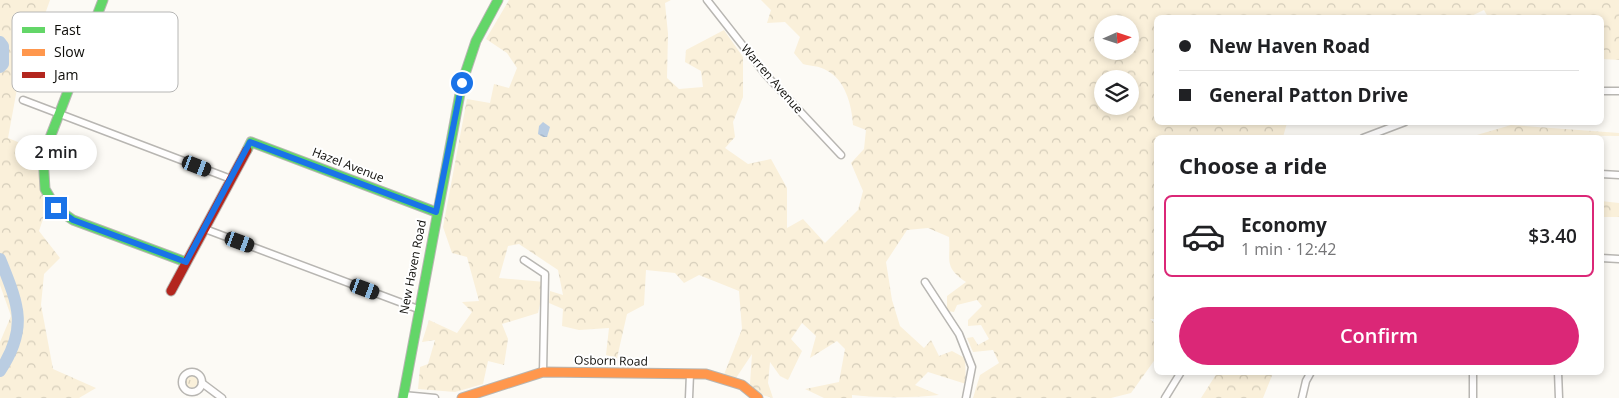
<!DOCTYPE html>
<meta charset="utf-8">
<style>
body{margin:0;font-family:"Open Sans",sans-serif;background:#f6f6f6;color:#202124;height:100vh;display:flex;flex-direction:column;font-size:19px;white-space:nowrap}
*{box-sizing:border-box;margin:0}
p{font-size:16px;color:#757577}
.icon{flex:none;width:28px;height:28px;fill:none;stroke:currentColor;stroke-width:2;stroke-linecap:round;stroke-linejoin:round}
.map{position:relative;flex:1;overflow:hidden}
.details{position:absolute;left:1154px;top:135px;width:450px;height:240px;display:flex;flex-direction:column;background:#fff;border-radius:8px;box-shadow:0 2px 8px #0003}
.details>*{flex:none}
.top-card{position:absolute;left:1154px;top:15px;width:450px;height:110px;border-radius:8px;box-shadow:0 2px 8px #0003;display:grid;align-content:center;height:110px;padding:0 25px;background:#fff}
.needle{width:32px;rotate:87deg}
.controls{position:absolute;left:1094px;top:15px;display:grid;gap:10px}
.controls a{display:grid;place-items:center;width:45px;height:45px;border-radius:50%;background:#fff;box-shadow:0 2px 8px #0003;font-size:25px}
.end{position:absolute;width:22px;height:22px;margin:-11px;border:6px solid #1a73e8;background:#fff;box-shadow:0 0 0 2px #fff}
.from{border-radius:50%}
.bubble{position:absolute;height:35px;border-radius:18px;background:#fff;box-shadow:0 2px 8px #0003;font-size:16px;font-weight:600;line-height:35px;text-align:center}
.car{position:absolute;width:15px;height:30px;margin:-15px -8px;border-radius:6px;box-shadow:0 0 4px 1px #0007;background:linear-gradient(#222 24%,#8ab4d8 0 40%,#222 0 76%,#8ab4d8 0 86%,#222 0)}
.top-card b{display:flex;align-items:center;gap:18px;height:48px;font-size:19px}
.top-card b+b{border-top:1px solid #e0e0e0}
.top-card i{width:12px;height:12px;background:#202124}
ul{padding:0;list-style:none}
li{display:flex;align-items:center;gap:15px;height:82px;margin:0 10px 8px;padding:0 15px;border:2px solid transparent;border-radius:8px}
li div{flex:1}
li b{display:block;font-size:19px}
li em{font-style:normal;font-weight:600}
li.current{border-color:#db2777}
li>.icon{width:45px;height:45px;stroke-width:1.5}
h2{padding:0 25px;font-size:22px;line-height:60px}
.cta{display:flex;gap:10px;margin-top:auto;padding:10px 25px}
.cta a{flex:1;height:58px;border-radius:30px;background:#db2777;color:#fff;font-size:20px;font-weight:600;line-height:58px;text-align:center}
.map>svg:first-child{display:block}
.grass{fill:url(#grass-tufts)}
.forest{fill:url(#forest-crowns);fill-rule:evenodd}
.water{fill:url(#water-ripples)}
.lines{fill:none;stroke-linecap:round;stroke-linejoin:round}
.river{stroke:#bacde2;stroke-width:12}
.street-casing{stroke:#b8b6b2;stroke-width:9}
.fast-casing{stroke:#b8b6b2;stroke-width:11}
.slow-casing{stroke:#b8b6b2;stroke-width:11}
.jam-casing{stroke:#b8b6b2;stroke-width:11}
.street{stroke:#fffefe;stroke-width:6}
.fast{stroke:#63d668;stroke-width:9}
.slow{stroke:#ff974d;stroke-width:9}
.jam{stroke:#b3261e;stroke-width:9}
.route{stroke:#1a73e8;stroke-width:6}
.labels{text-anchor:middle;stroke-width:4;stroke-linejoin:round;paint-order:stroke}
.street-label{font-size:12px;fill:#0d0c08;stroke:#fff}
.key{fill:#fff;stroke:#b6b6b5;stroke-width:1}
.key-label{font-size:14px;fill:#0d0c08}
</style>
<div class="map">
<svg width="1619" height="398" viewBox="0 0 1619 398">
<defs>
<pattern id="grass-tufts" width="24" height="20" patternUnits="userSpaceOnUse" patternTransform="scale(1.25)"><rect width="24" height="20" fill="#faf0da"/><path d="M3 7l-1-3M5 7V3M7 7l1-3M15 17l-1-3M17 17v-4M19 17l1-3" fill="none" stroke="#d5cdba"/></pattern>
<pattern id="forest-crowns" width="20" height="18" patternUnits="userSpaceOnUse" patternTransform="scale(1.25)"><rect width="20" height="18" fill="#faf0da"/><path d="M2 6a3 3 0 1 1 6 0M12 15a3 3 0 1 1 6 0" fill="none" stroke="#d5cdba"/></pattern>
<pattern id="water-ripples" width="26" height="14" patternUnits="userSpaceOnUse" patternTransform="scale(1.25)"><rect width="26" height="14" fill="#bacde2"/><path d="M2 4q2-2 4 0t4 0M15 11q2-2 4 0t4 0" fill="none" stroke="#9fafc0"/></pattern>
</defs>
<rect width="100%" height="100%" fill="#fcfaf5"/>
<circle class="grass" cx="192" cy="382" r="6"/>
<g class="forest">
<path d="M0,0H50L34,45L23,56L8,138L35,149L45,213L39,231L60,258L44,274L41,305L53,369L96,388L79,398H0V342L11,316L0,285Z"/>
<path d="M509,0H671L665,3L668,34L667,78L679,89L703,87L701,71L685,62L686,50L724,30L743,57V97L733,122L735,137L725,148L748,164L771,159L787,188V228L803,219L825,243L858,210L863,191L851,163L864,149L866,130L853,125C852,105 845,79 826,70C820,66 810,66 803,64L794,53L800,37L785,22L767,23L771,10L761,0H1619V60L1602,59L1601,18L1488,17L1484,10L1467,18H1156V122L1287,123L1283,137L1156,138V319H1150L1156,324V358L1131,393L1111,398H973L980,375L999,363L993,350L973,352L967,338L973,337L978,345L989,339L981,325L968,326V320L982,306L977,300L957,305L954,312L947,311V296L966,282C943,266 951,261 949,237L928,228L907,230L886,262L892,300L900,326L924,348L931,340L939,356L952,351L965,358L966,384L928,372L915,385L939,395C910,398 881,398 852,395V398H824L805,389L839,382L845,349L837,341L810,358L816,336L802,323L791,339L802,351L788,380L780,376L770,362L768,383L773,398L758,394L750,384L752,354L736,378L723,377L742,329L739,291L699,275L684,283L675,273L646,270L644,305L627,314L617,358L606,355L609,328L579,330L562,326L563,309L549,303L550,291L563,295L558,270L519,244L508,246L499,278L545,282L538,313L502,324L508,339L504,365L488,361L483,384L455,392L418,389L420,367L428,364L435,340L422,342L429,320L457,333L472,312L462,302L479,301L467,257L452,253L443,227L467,99L490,103L494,84L509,88L517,68L507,53L486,39ZM1102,24H1130V51H1102ZM1102,79H1130V106H1102Z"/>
<path d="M1511,125L1619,133V136L1530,135L1522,137H1470Z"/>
<path d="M1601,201L1619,203V217H1601Z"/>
<path d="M1217,373V372L1273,373L1263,398H1201Z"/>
</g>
<path class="water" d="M543,122L550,127L547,137H543L538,134L539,126Z"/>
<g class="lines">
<g class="river">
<path d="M0,42L3,46V64L0,67"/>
<path d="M0,259C18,304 29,327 0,371"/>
</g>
<g class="street-casing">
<g id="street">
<path d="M707,0L766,75L841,155"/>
<path d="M1601,91H1619"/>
<path d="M23,100L231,179"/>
<path d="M1363,138L1405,122"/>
<path d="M1601,174L1619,175"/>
<path d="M205,229L418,309"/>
<path d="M1601,258L1619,259"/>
<path d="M524,260L545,274L543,372"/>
<path d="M925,282L959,334L972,367L966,398"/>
<path d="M1473,372V398"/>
<path d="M1558,372L1559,398"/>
<circle cx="192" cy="382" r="10"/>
<path d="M202,383L222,398"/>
<path d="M403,395L435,398"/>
<path d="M689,398L690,374"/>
<path d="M1165,398L1181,372"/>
<path d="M1302,398L1306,381L1311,372"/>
</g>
</g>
<g class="fast-casing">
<g id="fast">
<path d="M103,0L43,156L45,189L56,208L73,220L186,262"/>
<path d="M247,150L251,142L436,212"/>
<path d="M403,398L462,83L476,41L498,0"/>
</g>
</g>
<g class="slow-casing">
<path id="slow" d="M462,398L543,372L706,374L742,385L758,398"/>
</g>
<g class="jam-casing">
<path id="jam" d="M171,291L247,150"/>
</g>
<use href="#street" class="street"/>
<use href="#fast" class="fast"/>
<use href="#slow" class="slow"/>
<use href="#jam" class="jam"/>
</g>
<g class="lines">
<path class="route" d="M56,208L73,220L186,262L250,142L436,212L462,83"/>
</g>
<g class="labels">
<g class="street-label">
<text transform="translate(772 79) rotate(49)" y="4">Warren Avenue</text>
<text transform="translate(348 165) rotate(21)" y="4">Hazel Avenue</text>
<text transform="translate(413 267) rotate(-79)" y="4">New Haven Road</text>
<text transform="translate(611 361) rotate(1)" y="4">Osborn Road</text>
</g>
</g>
<rect x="12" y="12" width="166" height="80" rx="8" class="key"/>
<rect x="22" y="27" width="23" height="6" fill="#63d668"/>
<rect x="22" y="49" width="23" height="7" fill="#ff974d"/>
<rect x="22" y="72" width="23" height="6" fill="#b3261e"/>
<g class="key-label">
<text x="54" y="35">Fast</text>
<text x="54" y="57">Slow</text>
<text x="54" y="80">Jam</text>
</g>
</svg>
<div class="controls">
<a><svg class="needle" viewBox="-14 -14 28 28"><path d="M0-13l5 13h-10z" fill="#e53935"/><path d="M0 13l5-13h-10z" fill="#757577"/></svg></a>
<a><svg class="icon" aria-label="layers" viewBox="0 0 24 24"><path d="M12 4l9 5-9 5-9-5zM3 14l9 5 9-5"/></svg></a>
</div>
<i class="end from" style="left:462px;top:83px"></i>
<i class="end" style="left:56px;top:208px"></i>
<div class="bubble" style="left:15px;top:135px;width:82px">2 min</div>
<i class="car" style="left:197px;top:166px;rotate:111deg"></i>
<i class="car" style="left:240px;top:242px;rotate:110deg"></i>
<i class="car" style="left:365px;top:289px;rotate:110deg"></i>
<div class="top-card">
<b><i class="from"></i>New Haven Road</b>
<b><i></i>General Patton Drive</b>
</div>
<section class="details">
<h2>Choose a ride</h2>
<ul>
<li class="current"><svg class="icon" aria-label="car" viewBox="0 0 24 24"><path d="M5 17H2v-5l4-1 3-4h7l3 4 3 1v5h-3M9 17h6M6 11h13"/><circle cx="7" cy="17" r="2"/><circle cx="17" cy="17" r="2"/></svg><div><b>Economy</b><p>1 min · 12:42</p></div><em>$3.40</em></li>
</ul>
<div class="cta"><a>Confirm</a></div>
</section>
</div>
